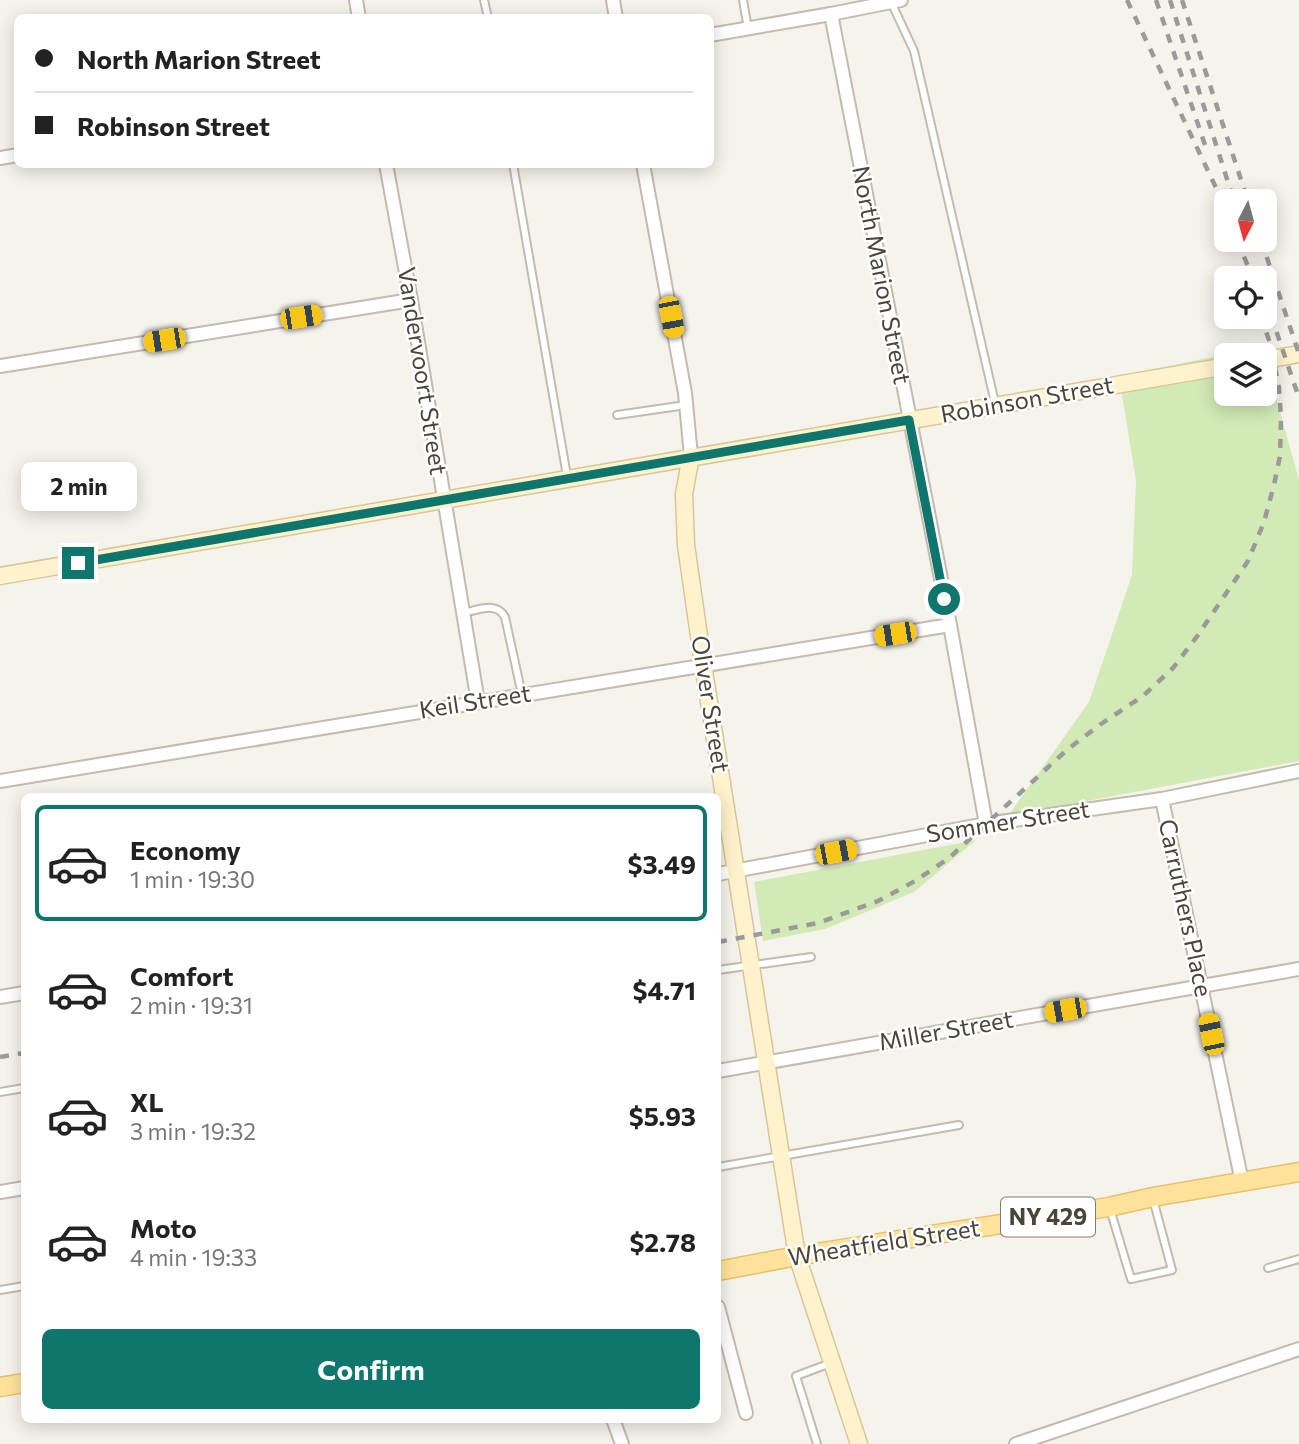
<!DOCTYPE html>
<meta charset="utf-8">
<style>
body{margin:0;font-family:Commissioner,sans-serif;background:#f6f6f6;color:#222;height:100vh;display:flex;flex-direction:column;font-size:26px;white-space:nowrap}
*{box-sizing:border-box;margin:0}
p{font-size:23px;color:#767676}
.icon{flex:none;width:38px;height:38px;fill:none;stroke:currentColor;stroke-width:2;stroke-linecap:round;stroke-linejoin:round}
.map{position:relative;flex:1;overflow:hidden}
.panel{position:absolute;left:21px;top:793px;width:700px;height:630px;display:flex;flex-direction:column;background:#fff;border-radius:10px;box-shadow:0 4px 18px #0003}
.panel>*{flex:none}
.hud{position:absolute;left:14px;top:14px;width:700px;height:154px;border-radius:10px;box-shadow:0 4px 18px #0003;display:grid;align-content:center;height:154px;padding:0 21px;background:#fff}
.needle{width:46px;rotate:186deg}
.buttons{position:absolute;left:1214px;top:189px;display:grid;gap:14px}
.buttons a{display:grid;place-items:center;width:63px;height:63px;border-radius:10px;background:#fff;box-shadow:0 4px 18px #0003;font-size:35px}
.end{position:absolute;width:32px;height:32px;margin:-16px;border:9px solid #0f766e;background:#fff;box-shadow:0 0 0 4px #fff}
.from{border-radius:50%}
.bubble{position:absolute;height:49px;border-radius:10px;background:#fff;box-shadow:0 4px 18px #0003;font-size:23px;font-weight:700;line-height:49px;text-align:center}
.car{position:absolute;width:21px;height:42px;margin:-21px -10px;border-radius:9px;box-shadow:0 0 5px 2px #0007;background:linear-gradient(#f5c518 24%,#345 0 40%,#f5c518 0 76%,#345 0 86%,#f5c518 0)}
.hud b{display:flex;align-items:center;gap:24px;height:66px;font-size:26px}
.hud b+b{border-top:2px solid #e0e0e0}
.hud i{width:18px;height:18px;background:#222}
ul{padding:12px 0 0;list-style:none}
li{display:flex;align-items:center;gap:21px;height:116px;margin:0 14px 10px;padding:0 7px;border:4px solid transparent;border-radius:10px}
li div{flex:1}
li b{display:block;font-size:26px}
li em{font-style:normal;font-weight:700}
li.active{border-color:#0f766e}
li>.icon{width:63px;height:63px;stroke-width:1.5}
.action{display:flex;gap:14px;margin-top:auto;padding:14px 21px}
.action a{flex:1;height:80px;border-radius:10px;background:#0f766e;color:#fff;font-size:28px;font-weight:700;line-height:80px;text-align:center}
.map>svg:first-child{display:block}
.green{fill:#d2eab5}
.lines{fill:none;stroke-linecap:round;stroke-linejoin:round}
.lane-casing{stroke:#c2bbae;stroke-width:10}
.street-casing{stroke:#c2bbae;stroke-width:16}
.secondary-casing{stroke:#d6c79b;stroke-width:19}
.primary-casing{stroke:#e6c16a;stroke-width:21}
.lane{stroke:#fff;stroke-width:6}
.street{stroke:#fff;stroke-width:12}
.secondary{stroke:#fff3cd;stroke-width:16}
.primary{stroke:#ffe39c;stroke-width:18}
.rail{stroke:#9a9a9a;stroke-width:4.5;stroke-dasharray:9 9;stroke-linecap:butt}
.route{stroke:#0f766e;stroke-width:9}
.labels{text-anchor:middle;stroke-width:5;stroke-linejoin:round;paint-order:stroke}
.shield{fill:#fff;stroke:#817c74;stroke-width:2}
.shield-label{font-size:23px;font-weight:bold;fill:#4b4439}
.street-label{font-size:24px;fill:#4b4439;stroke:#fff}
</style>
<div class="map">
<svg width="1299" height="1444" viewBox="0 0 1299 1444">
<rect width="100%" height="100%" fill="#f6f3ec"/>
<g class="green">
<path d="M1262,347L1264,355H1227V394H1265V358L1299,480V761L1008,816L1089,702L1132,575L1136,481L1119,376Z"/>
<path d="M976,840L914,892L825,929L763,941L754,882Z"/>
</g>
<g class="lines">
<g class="lane-casing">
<g id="lane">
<path d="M484,0L488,18"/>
<path d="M743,0L748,29"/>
<path d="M891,2L914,51L995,403"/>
<path d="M513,164L567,476"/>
<path d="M617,415L686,405"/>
<path d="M463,613C478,610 496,601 505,617L522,695"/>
<path d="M718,970L811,957"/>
<path d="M0,1092L24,1088"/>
<path d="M718,1167L959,1125"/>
<path d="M1110,1209L1131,1279L1172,1270L1153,1199"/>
<path d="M1268,1268L1299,1259"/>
<path d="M0,1290L24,1286"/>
<path d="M817,1444L796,1376L831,1363"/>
</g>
</g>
<g class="street-casing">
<g id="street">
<path d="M356,0L359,18"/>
<path d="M613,0L616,18"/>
<path d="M831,14L950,625L986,824"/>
<path d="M710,35L831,14L901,0"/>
<path d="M0,158L18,155"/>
<path d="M386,164L411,300L478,702"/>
<path d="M643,164L685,393L691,456"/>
<path d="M0,366L411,300"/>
<path d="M0,781L950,625"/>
<path d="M1162,799L1242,1182"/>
<path d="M718,874L986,824L1162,799L1299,771"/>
<path d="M0,997L24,993"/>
<path d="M718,1071L1299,969"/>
<path d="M0,1192L24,1188"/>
<path d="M718,1307L746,1413"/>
<path d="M613,1419L622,1444"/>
<path d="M1016,1444L1299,1349"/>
</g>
</g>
<g class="secondary-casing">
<g id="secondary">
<path d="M1265,360L1299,354"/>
<path d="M691,456L684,494L686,545L703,664L797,1256L859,1444"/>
<path d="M0,576C409,505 818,435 1227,366"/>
</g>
</g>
<g class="primary-casing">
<g id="primary">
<path d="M718,1271L797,1256L1109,1207L1153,1197L1299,1172"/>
<path d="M0,1387L24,1383"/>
</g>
</g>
<use href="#lane" class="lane"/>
<use href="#street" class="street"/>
<use href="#secondary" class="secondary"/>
<use href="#primary" class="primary"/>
<g class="rail">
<path d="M1127,0L1227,211"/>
<path d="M1156,0L1205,145"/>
<path d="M1170,0L1234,201"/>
<path d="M1182,0L1248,201"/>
<path d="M1237,240L1253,278"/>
<path d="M1261,240L1299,354"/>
<path d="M1265,298L1299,398"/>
<path d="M718,942L818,923L878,901L915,881L949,858L1068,749L1101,724L1143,696L1173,668L1198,635L1248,561L1264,522L1274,485L1280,456L1281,418L1279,388L1271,346L1261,317"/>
<path d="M0,1057L24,1053"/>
</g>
</g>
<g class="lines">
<path class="route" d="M78,563L909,420L944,599"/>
</g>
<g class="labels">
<rect class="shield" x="1001" y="1197.5" width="94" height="39" rx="5"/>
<g class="shield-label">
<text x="1048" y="1225">NY 429</text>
</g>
<g class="street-label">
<text transform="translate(881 275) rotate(79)" y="8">North Marion Street</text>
<text transform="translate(422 371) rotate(81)" y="8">Vandervoort Street</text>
<text transform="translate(1027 400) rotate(-10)" y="8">Robinson Street</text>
<text transform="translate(475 702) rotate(-9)" y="8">Keil Street</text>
<text transform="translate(710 704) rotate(81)" y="8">Oliver Street</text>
<text transform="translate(1008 822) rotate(-9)" y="8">Sommer Street</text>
<text transform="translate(1185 908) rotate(78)" y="8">Carruthers Place</text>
<text transform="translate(946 1031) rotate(-10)" y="8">Miller Street</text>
<text transform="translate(884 1243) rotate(-9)" y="8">Wheatfield Street</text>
</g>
</g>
</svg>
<div class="buttons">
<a><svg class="needle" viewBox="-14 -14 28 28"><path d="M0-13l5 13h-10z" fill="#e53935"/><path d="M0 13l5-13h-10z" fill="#767676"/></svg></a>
<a><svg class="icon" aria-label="locate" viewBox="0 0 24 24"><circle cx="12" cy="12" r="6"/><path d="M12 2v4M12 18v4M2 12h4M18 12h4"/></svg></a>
<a><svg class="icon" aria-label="layers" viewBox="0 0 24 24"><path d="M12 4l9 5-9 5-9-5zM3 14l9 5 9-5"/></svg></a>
</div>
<i class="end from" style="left:944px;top:599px"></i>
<i class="end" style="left:78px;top:563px"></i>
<div class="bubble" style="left:21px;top:462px;width:116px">2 min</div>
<i class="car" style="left:301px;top:317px;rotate:81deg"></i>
<i class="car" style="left:671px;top:317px;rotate:169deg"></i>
<i class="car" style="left:164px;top:340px;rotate:261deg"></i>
<i class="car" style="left:895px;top:634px;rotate:261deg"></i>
<i class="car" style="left:836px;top:852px;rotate:79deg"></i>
<i class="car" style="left:1065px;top:1010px;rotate:260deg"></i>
<i class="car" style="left:1211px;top:1034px;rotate:348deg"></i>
<div class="hud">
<b><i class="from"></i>North Marion Street</b>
<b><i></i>Robinson Street</b>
</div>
<section class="panel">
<ul>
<li class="active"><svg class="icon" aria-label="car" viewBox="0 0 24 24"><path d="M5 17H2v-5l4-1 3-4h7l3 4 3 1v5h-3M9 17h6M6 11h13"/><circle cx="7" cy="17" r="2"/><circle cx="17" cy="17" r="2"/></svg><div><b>Economy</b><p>1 min · 19:30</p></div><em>$3.49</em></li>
<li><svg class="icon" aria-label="car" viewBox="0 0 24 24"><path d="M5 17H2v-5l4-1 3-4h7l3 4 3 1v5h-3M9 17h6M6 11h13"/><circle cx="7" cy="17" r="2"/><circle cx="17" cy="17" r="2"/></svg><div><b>Comfort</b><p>2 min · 19:31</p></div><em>$4.71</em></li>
<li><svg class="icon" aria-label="car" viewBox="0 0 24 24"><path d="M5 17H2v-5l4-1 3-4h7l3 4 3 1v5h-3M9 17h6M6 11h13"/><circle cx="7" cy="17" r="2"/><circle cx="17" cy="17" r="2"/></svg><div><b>XL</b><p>3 min · 19:32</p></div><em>$5.93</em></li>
<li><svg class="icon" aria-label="car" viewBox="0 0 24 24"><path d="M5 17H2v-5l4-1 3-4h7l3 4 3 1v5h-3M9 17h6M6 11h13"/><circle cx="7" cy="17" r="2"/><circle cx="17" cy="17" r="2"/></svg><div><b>Moto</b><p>4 min · 19:33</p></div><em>$2.78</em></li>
</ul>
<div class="action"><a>Confirm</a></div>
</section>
</div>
